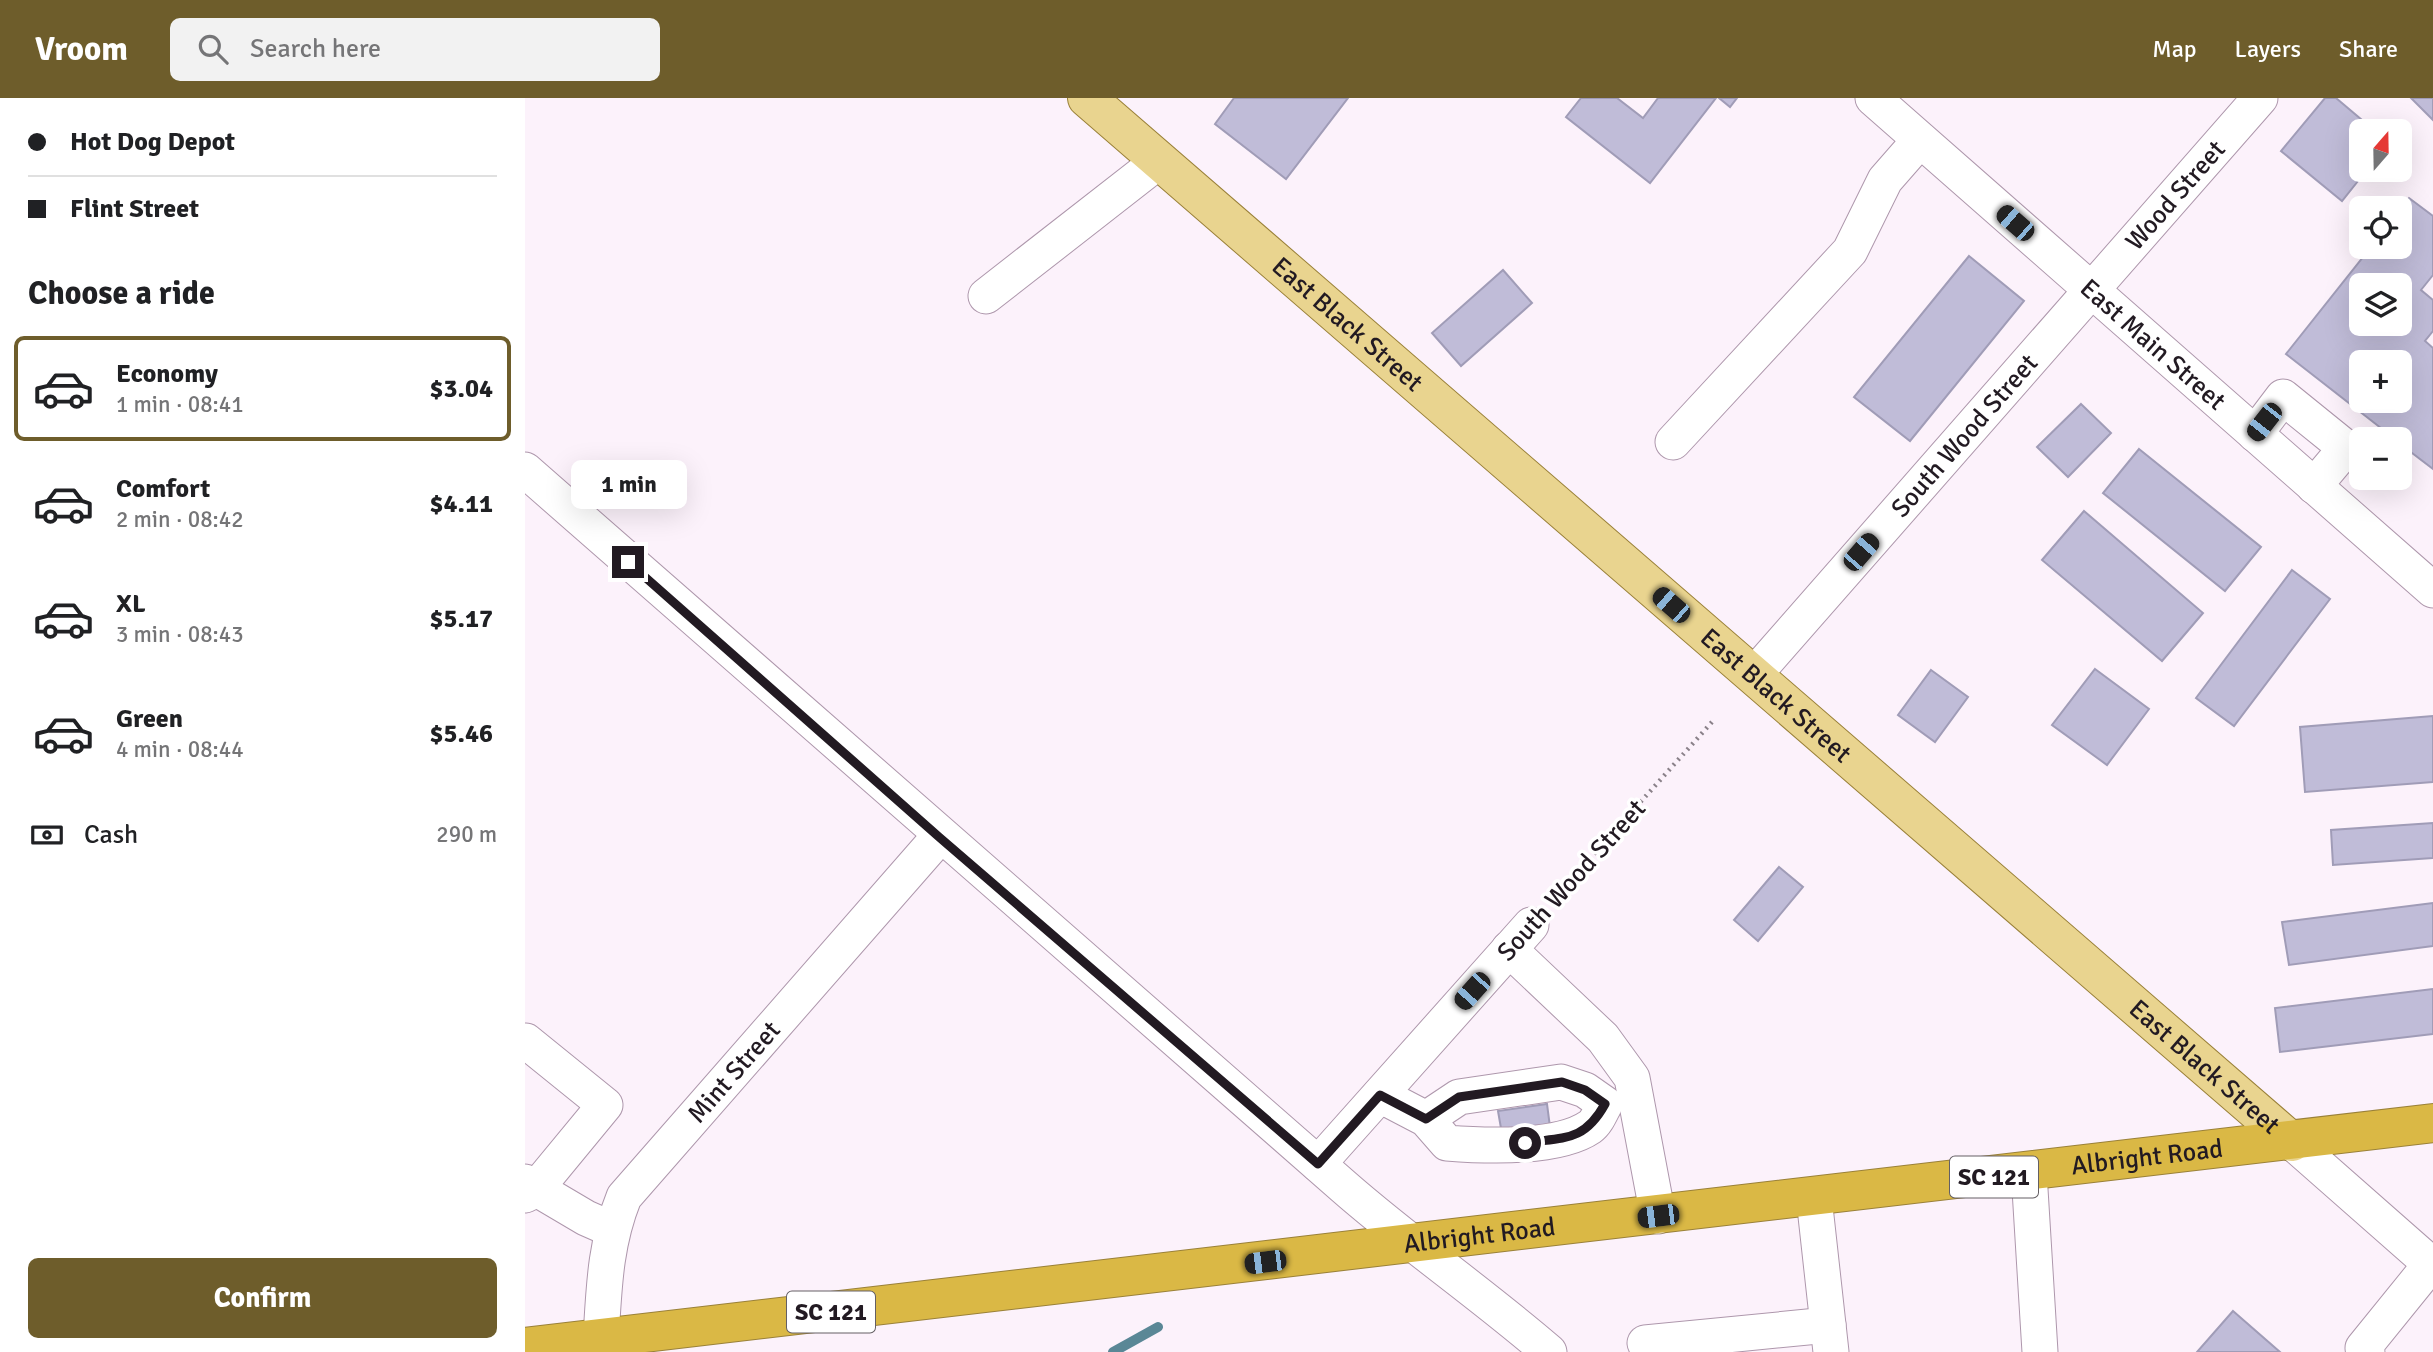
<!DOCTYPE html>
<meta charset="utf-8">
<style>
body{margin:0;font-family:Signika,sans-serif;background:#f2f2f2;color:#202124;height:100vh;display:flex;flex-direction:column;font-size:26px;white-space:nowrap}
*{box-sizing:border-box;margin:0}
p{font-size:23px;color:#757577}
.icon{flex:none;width:38px;height:38px;fill:none;stroke:currentColor;stroke-width:2;stroke-linecap:round;stroke-linejoin:round}
.map{position:relative;flex:1;overflow:hidden}
.details{display:flex;flex-direction:column;background:#fff;width:525px}
.details>*{flex:none}
.hud{display:grid;align-content:center;height:154px;padding:0 28px;background:#fff}
.needle{width:46px;rotate:20deg}
.controls{position:absolute;left:1824px;top:21px;display:grid;gap:14px}
.controls a{display:grid;place-items:center;width:63px;height:63px;border-radius:10px;background:#fff;box-shadow:0 7px 28px #0002;font-size:35px}
.end{position:absolute;width:32px;height:32px;margin:-16px;border:9px solid #221a22;background:#fff;box-shadow:0 0 0 4px #fff}
.from{border-radius:50%}
.bubble{position:absolute;height:49px;border-radius:10px;background:#fff;box-shadow:0 7px 28px #0002;font-size:23px;font-weight:800;line-height:49px;text-align:center}
.car{position:absolute;width:21px;height:42px;margin:-21px -10px;border-radius:9px;box-shadow:0 0 5px 2px #0007;background:linear-gradient(#222 24%,#8ab4d8 0 40%,#222 0 76%,#8ab4d8 0 86%,#222 0)}
.hud b{display:flex;align-items:center;gap:24px;height:66px;font-size:26px}
.hud b+b{border-top:2px solid #e0e0e0}
.hud i{width:18px;height:18px;background:#202124}
ul{padding:0;list-style:none}
li{display:flex;align-items:center;gap:21px;height:105px;margin:0 14px 10px;padding:0 14px;border:4px solid transparent;border-radius:10px}
li div{flex:1}
li b{display:block;font-size:26px}
li em{font-style:normal;font-weight:800}
li.active{border-color:#6e5d2b}
li>.icon{width:63px;height:63px;stroke-width:1.5}
h2{padding:0 28px;font-size:32px;line-height:84px}
.pay{display:flex;align-items:center;gap:18px;height:77px;padding:0 28px;font-size:26px}
.pay p{margin-inline-start:auto}
.primary-button{display:flex;gap:14px;margin-top:auto;padding:14px 28px}
.primary-button a{flex:1;height:80px;border-radius:10px;background:#6e5d2b;color:#fff;font-size:28px;font-weight:800;line-height:80px;text-align:center}
header{display:flex;align-items:center;gap:42px;box-sizing:border-box;height:98px;padding:0 35px;background:#6e5d2b;color:#fff}
header strong{font-size:33px}
nav{display:flex;gap:38px;margin-inline-start:auto;font-size:24px}
.search{width:490px;height:63px;background:#f2f2f2;display:flex;align-items:center;gap:18px;box-sizing:border-box;padding:0 24px;border-radius:10px;color:#757577;font-size:26px}
main{display:flex;flex:1;min-height:0}
.map>svg:first-child{display:block}
.lines{fill:none;stroke-linecap:round;stroke-linejoin:round}
.stream{stroke:#5a8796;stroke-width:10}
.building{fill:#c0bcd8;stroke:#a09cb7;stroke-width:2;fill-rule:evenodd}
.minor-casing{stroke:#ae97ac;stroke-width:37}
.major-casing{stroke:#9a8139;stroke-width:40}
.highway-casing{stroke:#9a8139;stroke-width:40}
.path{stroke:#8a8189;stroke-width:4.5;stroke-dasharray:2 5;stroke-linecap:butt}
.minor{stroke:#fff;stroke-width:35}
.major{stroke:#e9d48f;stroke-width:38}
.highway{stroke:#dab845;stroke-width:38}
.route{stroke:#221a22;stroke-width:9}
.labels{text-anchor:middle;stroke-width:7;stroke-linejoin:round;paint-order:stroke}
.shield{fill:#fff;stroke:#645f64;stroke-width:2}
.shield-label{font-size:24px;font-weight:bold;fill:#221a22}
.street-label{font-size:26px;fill:#221a22;stroke:#fff}
</style>
<header>
<strong>Vroom</strong>
<div class="search"><svg class="icon" aria-label="search" viewBox="0 0 24 24"><circle cx="10" cy="10" r="6"/><path d="M15 15l6 6"/></svg>Search here</div>
<nav><a>Map</a><a>Layers</a><a>Share</a></nav>
</header>
<main>
<section class="details">
<div class="hud">
<b><i class="from"></i>Hot Dog Depot</b>
<b><i></i>Flint Street</b>
</div>
<h2>Choose a ride</h2>
<ul>
<li class="active"><svg class="icon" aria-label="car" viewBox="0 0 24 24"><path d="M5 17H2v-5l4-1 3-4h7l3 4 3 1v5h-3M9 17h6M6 11h13"/><circle cx="7" cy="17" r="2"/><circle cx="17" cy="17" r="2"/></svg><div><b>Economy</b><p>1 min · 08:41</p></div><em>$3.04</em></li>
<li><svg class="icon" aria-label="car" viewBox="0 0 24 24"><path d="M5 17H2v-5l4-1 3-4h7l3 4 3 1v5h-3M9 17h6M6 11h13"/><circle cx="7" cy="17" r="2"/><circle cx="17" cy="17" r="2"/></svg><div><b>Comfort</b><p>2 min · 08:42</p></div><em>$4.11</em></li>
<li><svg class="icon" aria-label="car" viewBox="0 0 24 24"><path d="M5 17H2v-5l4-1 3-4h7l3 4 3 1v5h-3M9 17h6M6 11h13"/><circle cx="7" cy="17" r="2"/><circle cx="17" cy="17" r="2"/></svg><div><b>XL</b><p>3 min · 08:43</p></div><em>$5.17</em></li>
<li><svg class="icon" aria-label="car" viewBox="0 0 24 24"><path d="M5 17H2v-5l4-1 3-4h7l3 4 3 1v5h-3M9 17h6M6 11h13"/><circle cx="7" cy="17" r="2"/><circle cx="17" cy="17" r="2"/></svg><div><b>Green</b><p>4 min · 08:44</p></div><em>$5.46</em></li>
</ul>
<div class="pay"><svg class="icon" aria-label="cash" viewBox="0 0 24 24"><path d="M3 7h18v10H3z"/><circle cx="12" cy="12" r="2"/></svg>Cash<p>290 m</p></div>
<div class="primary-button"><a>Confirm</a></div>
</section>
<div class="map">
<svg width="1908" height="1254" viewBox="0 0 1908 1254">
<rect width="100%" height="100%" fill="#fcf2fb"/>
<g class="lines">
<path class="stream" d="M588,1254L633,1229"/>
</g>
<g class="building">
<path d="M709,0H823L761,81L690,26Z"/>
<path d="M1056,0H1092L1118,20L1133,0H1191L1125,85L1041,19Z"/>
<path d="M1194,0H1212L1205,9Z"/>
<path d="M1800,0H1811L1850,33H1836V50L1827,61L1841,73L1817,103L1756,53Z"/>
<path d="M1886,0H1908V22Z"/>
<path d="M1884,100L1908,118V177L1896,192L1908,202V233L1900,243L1908,250V371L1874,345V341H1870L1761,256L1846,149H1874V112ZM1836,187H1874V226H1836ZM1836,264H1874V303H1836Z"/>
<path d="M1444,158L1499,203L1385,343L1329,299Z"/>
<path d="M978,172L1007,205L936,268L907,235Z"/>
<path d="M1556,306L1586,335L1543,379L1512,349Z"/>
<path d="M1614,351L1736,449L1700,493L1578,395Z"/>
<path d="M1559,413L1678,515L1637,563L1517,462Z"/>
<path d="M1767,472L1805,501L1709,628L1671,600Z"/>
<path d="M1570,571L1624,611L1582,667L1527,627Z"/>
<path d="M1406,572L1443,599L1410,644L1373,617Z"/>
<path d="M1908,618V684L1780,694L1775,629Z"/>
<path d="M1908,725V760L1808,767L1806,732Z"/>
<path d="M1254,769L1278,789L1233,843L1209,822Z"/>
<path d="M1908,805V848L1764,867L1757,824Z"/>
<path d="M1908,891V936L1755,954L1750,910Z"/>
<path d="M1022,1006L1025,1029L977,1036L973,1013Z"/>
<path d="M1708,1213L1755,1254H1672Z"/>
</g>
<g class="lines">
<g class="minor-casing">
<g id="minor">
<path id="s1" d="M1348,0L1908,492"/>
<path d="M461,198L634,63"/>
<path d="M1730,336L1758,299L1821,350L1789,388"/>
<path d="M1148,344L1325,153L1360,82L1395,42"/>
<path d="M0,372C271,612 544,850 818,1088C884,1146 957,1196 1024,1254"/>
<path id="s2" d="M1228,578L1735,0"/>
<path d="M984,851L1078,940L1107,980L1133,1118"/>
<path d="M855,997L901,1021L922,1045C960,1048 1033,1051 1065,1029C1072,1024 1076,1013 1080,1006L1060,992L1036,984L934,999L901,1021"/>
<path d="M1767,1044L1908,1168"/>
<path d="M793,1066L1006,827"/>
<path d="M1504,1075L1515,1254"/>
<path d="M0,1084L61,1120L86,1131"/>
<path d="M0,1097L10,1092L80,1007L1,943"/>
<path d="M1289,1100L1306,1254"/>
<path id="s3" d="M76,1240C79,1190 80,1146 99,1099L414,739"/>
<path d="M1120,1245L1303,1227"/>
<path d="M1842,1254L1838,1250L1906,1166"/>
</g>
</g>
<g class="major-casing">
<g id="major">
<path id="s4" d="M562,0L1767,1044"/>
</g>
</g>
<g class="highway-casing">
<g id="highway">
<path id="s5" d="M0,1249L1908,1025"/>
</g>
</g>
<path class="path" d="M1027,803L1187,624"/>
<use href="#minor" class="minor"/>
<use href="#major" class="major"/>
<use href="#highway" class="highway"/>
</g>
<g class="lines">
<path class="route" d="M103,464L414,739L793,1066L855,997L901,1021L934,999L1037,984L1060,992L1080,1006C1059,1044 1039,1039 1000,1045"/>
</g>
<g class="labels">
<g class="shield">
<rect x="1425" y="1058.5" width="88" height="41" rx="5"/>
<rect x="262" y="1193.5" width="88" height="41" rx="5"/>
</g>
<g class="shield-label">
<text x="1469" y="1087">SC 121</text>
<text x="306" y="1222">SC 121</text>
</g>
<g class="street-label">
<text dy="9" stroke="none"><textPath href="#s2" startOffset="640">Wood Street</textPath></text>
<text dy="9" stroke="none"><textPath href="#s4" startOffset="345">East Black Street</textPath></text>
<text dy="9" stroke="none"><textPath href="#s1" startOffset="373">East Main Street</textPath></text>
<text dy="9" stroke="none"><textPath href="#s2" startOffset="320">South Wood Street</textPath></text>
<text dy="9" stroke="none"><textPath href="#s4" startOffset="912">East Black Street</textPath></text>
<text transform="translate(1046 782) rotate(-48)" y="9">South Wood Street</text>
<text dy="9" stroke="none"><textPath href="#s4" startOffset="1479">East Black Street</textPath></text>
<text dy="9" stroke="none"><textPath href="#s3" startOffset="310">Mint Street</textPath></text>
<text dy="9" stroke="none"><textPath href="#s5" startOffset="1633">Albright Road</textPath></text>
<text dy="9" stroke="none"><textPath href="#s5" startOffset="961">Albright Road</textPath></text>
</g>
</g>
</svg>
<div class="controls">
<a><svg class="needle" viewBox="-14 -14 28 28"><path d="M0-13l5 13h-10z" fill="#e53935"/><path d="M0 13l5-13h-10z" fill="#757577"/></svg></a>
<a><svg class="icon" aria-label="locate" viewBox="0 0 24 24"><circle cx="12" cy="12" r="6"/><path d="M12 2v4M12 18v4M2 12h4M18 12h4"/></svg></a>
<a><svg class="icon" aria-label="layers" viewBox="0 0 24 24"><path d="M12 4l9 5-9 5-9-5zM3 14l9 5 9-5"/></svg></a>
<a>+</a>
<a>−</a>
</div>
<i class="end from" style="left:1000px;top:1045px"></i>
<i class="end" style="left:103px;top:464px"></i>
<div class="bubble" style="left:46px;top:362px;width:116px">1 min</div>
<i class="car" style="left:1490px;top:125px;rotate:311deg"></i>
<i class="car" style="left:1739px;top:324px;rotate:218deg"></i>
<i class="car" style="left:1336px;top:454px;rotate:41deg"></i>
<i class="car" style="left:1146px;top:507px;rotate:311deg"></i>
<i class="car" style="left:947px;top:893px;rotate:222deg"></i>
<i class="car" style="left:1133px;top:1118px;rotate:263deg"></i>
<i class="car" style="left:740px;top:1164px;rotate:263deg"></i>
</div>
</main>
